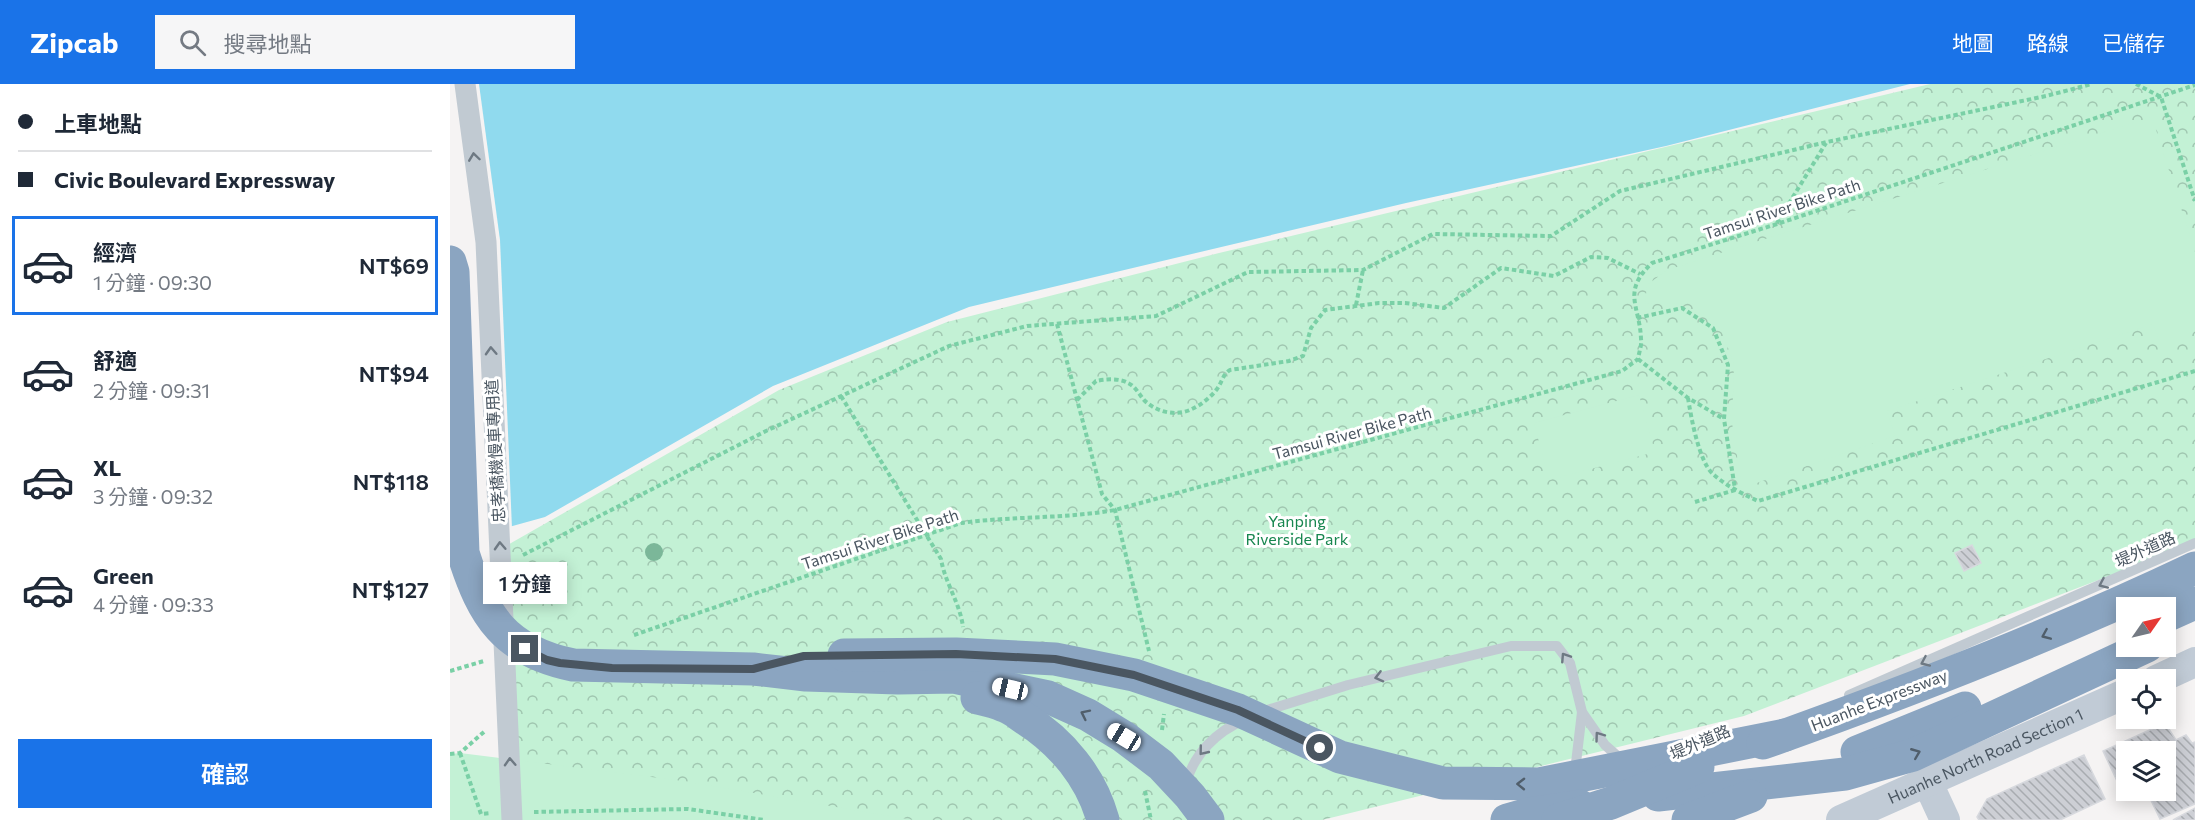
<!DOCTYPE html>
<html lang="zh-TW">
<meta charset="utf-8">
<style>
body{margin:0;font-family:Commissioner,"Noto Sans TC",sans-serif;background:#f6f6f7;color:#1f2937;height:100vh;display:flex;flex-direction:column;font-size:22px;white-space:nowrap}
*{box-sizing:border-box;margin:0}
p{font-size:20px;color:#747a83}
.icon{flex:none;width:33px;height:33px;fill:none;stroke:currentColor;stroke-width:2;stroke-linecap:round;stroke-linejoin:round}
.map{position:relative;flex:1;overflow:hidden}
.sheet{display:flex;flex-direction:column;background:#fff;width:450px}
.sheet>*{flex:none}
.top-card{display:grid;align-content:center;height:132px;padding:0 18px;background:#fff}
.needle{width:39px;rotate:56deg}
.buttons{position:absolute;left:1666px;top:513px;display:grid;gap:12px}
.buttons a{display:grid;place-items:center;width:60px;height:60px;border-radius:0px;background:#fff;box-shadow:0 3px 15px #0003;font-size:30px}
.end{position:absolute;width:27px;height:27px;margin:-14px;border:8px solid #4a5661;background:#fff;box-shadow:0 0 0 3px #fff}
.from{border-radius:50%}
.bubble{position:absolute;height:42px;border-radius:0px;background:#fff;box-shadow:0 3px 15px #0003;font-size:20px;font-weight:600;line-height:42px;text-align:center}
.car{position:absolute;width:18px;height:36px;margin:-18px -9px;border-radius:8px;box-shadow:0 0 4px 2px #0007;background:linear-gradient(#fff 24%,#345 0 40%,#fff 0 76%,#345 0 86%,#fff 0)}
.top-card b{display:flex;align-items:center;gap:21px;height:57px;font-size:22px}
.top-card b+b{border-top:2px solid #e0e1e3}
.top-card i{width:15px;height:15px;background:#1f2937}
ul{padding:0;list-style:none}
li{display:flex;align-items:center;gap:18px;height:99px;margin:0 12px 9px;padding:0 6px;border:3px solid transparent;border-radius:0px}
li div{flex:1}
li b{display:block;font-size:22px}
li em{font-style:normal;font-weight:600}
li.current{border-color:#1a73e8}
li>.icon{width:54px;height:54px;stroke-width:1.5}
.action{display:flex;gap:12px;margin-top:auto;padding:12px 18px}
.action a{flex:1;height:69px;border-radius:0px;background:#1a73e8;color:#fff;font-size:24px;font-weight:600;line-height:69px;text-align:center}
header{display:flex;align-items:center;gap:36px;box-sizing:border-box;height:84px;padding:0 30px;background:#1a73e8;color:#fff}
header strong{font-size:28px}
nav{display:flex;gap:33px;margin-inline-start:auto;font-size:21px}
.search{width:420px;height:54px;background:#f6f6f7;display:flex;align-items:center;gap:15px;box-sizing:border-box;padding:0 21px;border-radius:0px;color:#747a83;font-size:22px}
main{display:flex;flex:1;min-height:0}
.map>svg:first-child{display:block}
.forest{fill:url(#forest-crowns)}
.pitch{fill:#c3f1d5}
.water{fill:#90daee}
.pier{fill:#f5f3f3}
.building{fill:url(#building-back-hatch);stroke:#d7d9de;stroke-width:1.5}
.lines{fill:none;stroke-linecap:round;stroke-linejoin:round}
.path{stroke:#7ad0a6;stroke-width:4;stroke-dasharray:4.5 3;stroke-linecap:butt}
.lane{stroke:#c1cad2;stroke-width:10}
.street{stroke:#c1cad2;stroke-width:21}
.secondary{stroke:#c1cbd6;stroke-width:30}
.highway{stroke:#8ba5c1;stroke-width:33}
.tree{fill:#7bb799}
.oneway{stroke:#6e7983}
.oneway2{stroke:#505e6b}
.route{stroke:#4a5661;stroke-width:8}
.labels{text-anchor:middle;stroke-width:6;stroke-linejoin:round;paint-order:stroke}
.street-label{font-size:16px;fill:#4a5661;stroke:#fff}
.park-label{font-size:16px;fill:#17864f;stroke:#fff}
</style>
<header>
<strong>Zipcab</strong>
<div class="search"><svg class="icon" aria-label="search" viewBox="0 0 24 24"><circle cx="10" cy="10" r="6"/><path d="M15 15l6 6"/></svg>搜尋地點</div>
<nav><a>地圖</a><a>路線</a><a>已儲存</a></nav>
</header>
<main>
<section class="sheet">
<div class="top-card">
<b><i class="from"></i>上車地點</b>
<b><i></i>Civic Boulevard Expressway</b>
</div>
<ul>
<li class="current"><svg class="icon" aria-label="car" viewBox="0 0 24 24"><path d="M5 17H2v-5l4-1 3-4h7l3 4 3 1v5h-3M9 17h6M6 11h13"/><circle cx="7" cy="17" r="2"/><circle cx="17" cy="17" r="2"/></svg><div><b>經濟</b><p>1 分鐘 · 09:30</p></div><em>NT$69</em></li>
<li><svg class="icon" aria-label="car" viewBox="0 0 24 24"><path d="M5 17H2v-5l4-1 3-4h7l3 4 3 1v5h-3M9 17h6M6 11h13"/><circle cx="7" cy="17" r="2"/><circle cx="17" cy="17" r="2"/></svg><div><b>舒適</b><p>2 分鐘 · 09:31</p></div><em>NT$94</em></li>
<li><svg class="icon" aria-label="car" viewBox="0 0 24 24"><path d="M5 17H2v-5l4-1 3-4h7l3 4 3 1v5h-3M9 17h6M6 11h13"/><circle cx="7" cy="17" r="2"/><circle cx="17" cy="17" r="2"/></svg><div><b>XL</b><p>3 分鐘 · 09:32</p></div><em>NT$118</em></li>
<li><svg class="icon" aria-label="car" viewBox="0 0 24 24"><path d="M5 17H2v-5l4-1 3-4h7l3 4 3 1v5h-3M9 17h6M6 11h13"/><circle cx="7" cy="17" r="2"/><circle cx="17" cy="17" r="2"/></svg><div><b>Green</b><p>4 分鐘 · 09:33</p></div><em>NT$127</em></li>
</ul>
<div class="action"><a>確認</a></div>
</section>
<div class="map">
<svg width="1745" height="736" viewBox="0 0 1745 736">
<defs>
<pattern id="forest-crowns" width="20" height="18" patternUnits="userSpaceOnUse" patternTransform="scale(1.5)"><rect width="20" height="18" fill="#c3f1d5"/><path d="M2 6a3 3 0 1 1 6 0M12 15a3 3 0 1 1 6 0" fill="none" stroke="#a0c6b0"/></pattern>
<pattern id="building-back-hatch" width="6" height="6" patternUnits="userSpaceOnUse" patternTransform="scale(1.5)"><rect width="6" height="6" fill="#cdcfd5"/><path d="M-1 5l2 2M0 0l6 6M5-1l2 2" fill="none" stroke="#a8abb0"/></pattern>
</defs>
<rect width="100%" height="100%" fill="#f5f3f3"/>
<path class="forest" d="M1480,0H1745V459L1294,632L872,736H73L56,462L329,306L497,238L769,169Z"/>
<g class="pitch">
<path d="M1702,33L1745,168V246L1709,258L1703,240L1437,327L1445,352L1292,404L1282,339L1284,280L1271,245L1242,219L1195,220L1197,201L1217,186Z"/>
<path d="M1189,311L1205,368L1099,396L1084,339Z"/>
<path d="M10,669L233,697L463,736H0V670Z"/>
</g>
<path class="water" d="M0,0H1460L1216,62L956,119L519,223L323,302L95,433L0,459Z"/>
<path class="pier" d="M0,0H29L50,156L62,445L0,462Z"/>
<g class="building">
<path d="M1522,461L1531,479L1514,487L1505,469Z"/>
<path d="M1715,639L1726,656L1736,651L1742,659L1745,658V720L1710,735L1696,706H1716V668H1677V706H1685L1674,712L1653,667Z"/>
<path d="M1634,671L1655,715L1610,736H1529L1527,733L1537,715Z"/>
<path d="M1745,724V736H1723Z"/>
</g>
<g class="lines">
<g class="path">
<path d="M1686,0L1711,13L1745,117"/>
<path d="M1327,139L1376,59"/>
<path d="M906,221L913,186"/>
<path d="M1187,234L1232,224L1263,244L1278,281L1274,335L1285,405"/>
<path d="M607,240L652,410L665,426L699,567"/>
<path d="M1188,275L1238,314L1274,335"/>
<path d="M391,312L491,475C495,499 510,519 513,543"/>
<path d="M1238,314C1241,333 1249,378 1263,390C1276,402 1293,410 1308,417L1745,287"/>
<path d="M627,316L646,297C655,295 670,294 678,299C685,302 689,310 694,316C706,328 726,333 742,325C751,321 761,313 767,305C772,298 773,290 780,286L839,277L853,272L861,244L875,226L929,219H955L994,224L1051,184L1104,192L1141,173L1158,174L1190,190"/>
<path d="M1245,418L1285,406"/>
<path d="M73,471L316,347L499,262L577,242L706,232L798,188L913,186L983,150L1101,152L1170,107L1377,58L1596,12L1642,0"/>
<path d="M184,551L511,439C562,432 614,435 665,426L1172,287L1188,275C1189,268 1192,261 1191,255C1190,222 1171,208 1202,179L1327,140L1745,1"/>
<path d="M0,587L34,577"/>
<path d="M712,646L714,630"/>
<path d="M10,669L31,730L41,729"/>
<path d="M0,670L10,669L35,647"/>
<path d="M695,707L701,736"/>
<path d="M84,728L238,725L314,736"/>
</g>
<g class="lane">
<path d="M1399,611L1745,459"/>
<path d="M811,628L898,601L1061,562H1107L1120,579L1132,628L1155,661L1173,677"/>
<path d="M1122,687L1126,679L1132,628"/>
<path d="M736,699C744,670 767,647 794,636"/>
</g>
<path class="street" d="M15,0L36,158L62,736"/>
<g class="secondary">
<path d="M1706,596L1745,578"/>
<path d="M1477,697L1495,736"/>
<path id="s1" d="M1391,736L1677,609"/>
</g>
<g class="highway">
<path d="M0,178L3,188L13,469C33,533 55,567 123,581L303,585L356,591L448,594L504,593L598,613L638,631L674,653L711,681L740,712L758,736"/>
<path d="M1716,532L1745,519"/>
<path d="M394,571L506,570L605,575L684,591L788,626L890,673L993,699L1089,700L1335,651"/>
<path d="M527,614C536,616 546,618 554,622C561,624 568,630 574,634C612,658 641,693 653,736"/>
<path d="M1313,659C1460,607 1604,551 1745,484"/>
<path d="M1407,668L1515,624"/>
<path d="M1208,711L1395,690L1463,671L1697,562"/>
<path d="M1057,736L1078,730L1130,722"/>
<path d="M1108,736L1161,719L1248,683"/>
<path d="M1238,736L1301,712"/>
</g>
</g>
<circle class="tree" cx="204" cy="468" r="9"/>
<defs><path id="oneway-chevron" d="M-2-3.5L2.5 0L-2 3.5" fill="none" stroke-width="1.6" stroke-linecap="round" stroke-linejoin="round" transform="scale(1.5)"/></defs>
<g class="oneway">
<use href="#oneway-chevron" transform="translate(24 73) rotate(-98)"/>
<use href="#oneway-chevron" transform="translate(41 267) rotate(-93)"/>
<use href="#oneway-chevron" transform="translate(50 462) rotate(-93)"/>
<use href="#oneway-chevron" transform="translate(1653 500) rotate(156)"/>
<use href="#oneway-chevron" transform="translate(1115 573) rotate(-123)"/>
<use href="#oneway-chevron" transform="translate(1475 578) rotate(156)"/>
<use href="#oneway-chevron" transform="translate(929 593) rotate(166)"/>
<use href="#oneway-chevron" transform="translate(1149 652) rotate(-126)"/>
<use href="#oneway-chevron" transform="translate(753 667) rotate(129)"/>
<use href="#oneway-chevron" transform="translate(60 678) rotate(-93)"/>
</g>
<g class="oneway2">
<use href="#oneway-chevron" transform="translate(1596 551) rotate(157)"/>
<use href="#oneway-chevron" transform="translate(635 630) rotate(-154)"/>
<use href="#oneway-chevron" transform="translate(1466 669) rotate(-22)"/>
<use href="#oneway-chevron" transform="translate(1071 700) rotate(-179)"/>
</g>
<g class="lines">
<path class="route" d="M75,565L97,576L110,579L162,584L303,585L354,572L506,570L605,575L684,591L788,626L870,664"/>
</g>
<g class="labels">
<g class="street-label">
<text transform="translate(1332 125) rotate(-18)" y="6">Tamsui River Bike Path</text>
<text transform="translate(902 349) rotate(-15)" y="6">Tamsui River Bike Path</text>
<text transform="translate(45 367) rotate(-93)" y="6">忠孝橋機慢車專用道</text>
<text transform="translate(430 455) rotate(-18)" y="6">Tamsui River Bike Path</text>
<text transform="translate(1695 465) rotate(-24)" y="6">堤外道路</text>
<text transform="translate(1429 616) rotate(-21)" y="6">Huanhe Expressway</text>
<text transform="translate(1250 658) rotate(-23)" y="6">堤外道路</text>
<text dy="6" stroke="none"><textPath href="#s1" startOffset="158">Huanhe North Road Section 1</textPath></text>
</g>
<g class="park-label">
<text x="847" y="443">Yanping<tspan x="847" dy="18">Riverside Park</tspan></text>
</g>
</g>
</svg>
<div class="buttons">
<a><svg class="needle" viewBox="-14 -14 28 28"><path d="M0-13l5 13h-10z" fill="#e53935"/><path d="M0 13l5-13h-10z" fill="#747a83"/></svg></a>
<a><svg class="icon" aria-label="locate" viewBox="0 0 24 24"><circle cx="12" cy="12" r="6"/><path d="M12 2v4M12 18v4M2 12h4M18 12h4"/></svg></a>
<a><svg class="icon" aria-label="layers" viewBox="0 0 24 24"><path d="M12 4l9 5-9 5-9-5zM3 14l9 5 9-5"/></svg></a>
</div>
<i class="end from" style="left:870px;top:664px"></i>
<i class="end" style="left:75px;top:565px"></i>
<div class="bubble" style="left:33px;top:478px;width:84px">1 分鐘</div>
<i class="car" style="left:560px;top:605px;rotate:283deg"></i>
<i class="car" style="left:674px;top:653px;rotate:301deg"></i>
</div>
</main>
